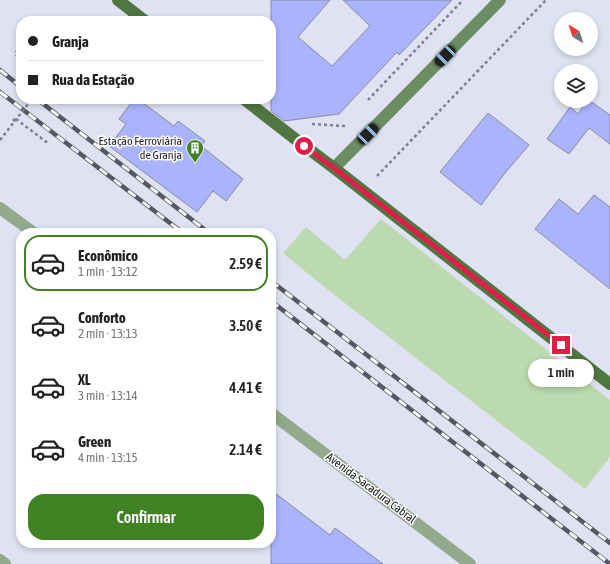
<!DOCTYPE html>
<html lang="pt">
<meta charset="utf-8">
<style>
body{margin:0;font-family:"Asap Condensed",sans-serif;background:#f2f2f2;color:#202124;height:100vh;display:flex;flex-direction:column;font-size:15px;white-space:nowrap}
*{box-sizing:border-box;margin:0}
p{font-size:13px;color:#757577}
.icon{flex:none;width:22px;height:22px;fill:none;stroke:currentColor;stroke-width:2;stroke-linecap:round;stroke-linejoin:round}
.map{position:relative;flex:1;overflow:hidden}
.sheet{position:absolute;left:16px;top:228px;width:260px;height:320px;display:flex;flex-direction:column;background:#fff;border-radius:16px;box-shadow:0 2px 6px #0003}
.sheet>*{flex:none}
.banner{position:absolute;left:16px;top:16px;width:260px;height:88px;border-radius:16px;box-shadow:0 2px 6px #0003;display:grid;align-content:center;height:88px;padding:0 12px;background:#fff}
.needle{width:26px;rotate:322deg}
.fabs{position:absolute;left:554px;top:12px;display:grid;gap:8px}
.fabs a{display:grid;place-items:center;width:44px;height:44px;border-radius:50%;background:#fff;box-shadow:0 2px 6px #0003;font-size:20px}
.end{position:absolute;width:18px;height:18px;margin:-9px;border:5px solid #e11d48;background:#fff;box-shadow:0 0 0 2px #fff}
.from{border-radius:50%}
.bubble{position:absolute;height:28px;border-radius:14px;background:#fff;box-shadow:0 2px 6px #0003;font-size:13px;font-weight:600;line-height:28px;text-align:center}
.car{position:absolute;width:12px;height:24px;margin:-12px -6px;border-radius:5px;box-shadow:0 0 3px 1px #0007;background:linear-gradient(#222 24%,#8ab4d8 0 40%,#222 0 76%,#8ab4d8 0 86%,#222 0)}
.banner b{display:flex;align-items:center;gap:14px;height:38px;font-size:15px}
.banner b+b{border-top:1px solid #e0e0e0}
.banner i{width:10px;height:10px;background:#202124}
ul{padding:7px 0 0;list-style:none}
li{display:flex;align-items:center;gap:12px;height:56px;margin:0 8px 6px;padding:0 4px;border:2px solid transparent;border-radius:16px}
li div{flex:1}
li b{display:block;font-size:15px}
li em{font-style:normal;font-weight:600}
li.selected{border-color:#408223}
li>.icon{width:36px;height:36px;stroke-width:1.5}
.button{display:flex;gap:8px;margin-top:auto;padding:8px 12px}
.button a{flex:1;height:46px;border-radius:16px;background:#408223;color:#fff;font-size:16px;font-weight:600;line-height:46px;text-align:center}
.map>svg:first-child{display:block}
.green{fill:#bbdab0}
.building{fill:#aab3fe;stroke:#898c9b}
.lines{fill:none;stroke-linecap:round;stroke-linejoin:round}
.path{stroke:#7c7e89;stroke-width:2.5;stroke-dasharray:3 3;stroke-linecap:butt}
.street{stroke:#93a98c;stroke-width:12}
.secondary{stroke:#6c8c61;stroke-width:12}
.primary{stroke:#507742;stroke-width:12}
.rail-casing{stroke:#565861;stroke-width:4.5}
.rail{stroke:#fff;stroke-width:3;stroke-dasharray:9;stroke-linecap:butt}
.path-bridge{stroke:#7c7e89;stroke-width:2.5;stroke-dasharray:3 3;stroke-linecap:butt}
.route{stroke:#e11d48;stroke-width:5}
.labels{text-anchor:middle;stroke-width:3;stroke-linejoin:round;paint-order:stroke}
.poi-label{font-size:12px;fill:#1b1c22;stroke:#fff;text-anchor:end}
.street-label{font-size:12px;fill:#1b1c22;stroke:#fff}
</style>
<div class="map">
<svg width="610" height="564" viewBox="0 0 610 564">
<rect width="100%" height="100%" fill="#dfe2f2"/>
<path class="green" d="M381,219L610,400V457L585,489L323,286L283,253L306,227L345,260Z"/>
<g class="building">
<path d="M271,0H330L298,37L332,66L370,26L343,0H452L399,55L397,52L339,114L284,121L271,111Z"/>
<path d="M134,99H138L174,126L178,121L205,141L201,146L243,179L226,201L213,191L197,212L109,146L126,124L119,119Z"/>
<path d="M587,101H590L610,115V144L589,128L569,154L547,139L570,107L578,114Z"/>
<path d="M488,113L529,145L505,173L481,205L440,172Z"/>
<path d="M594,195L610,207V289L535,229L559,199L578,214Z"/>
<path d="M271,490L330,535L335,528L383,564H271Z"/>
</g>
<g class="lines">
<g class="path">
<path d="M21,45L15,54L21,59"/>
<path d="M368,100L463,0"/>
<path d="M13,119L15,121"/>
<path d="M16,119L49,144"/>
<path d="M312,124L344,126V125"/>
<path d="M377,176L546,0"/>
</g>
<g class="street">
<path d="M0,208L34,233"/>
<path d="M271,413L470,564"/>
<path d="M0,560L5,564"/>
</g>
<path class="secondary" d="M334,168L500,0"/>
<g class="primary">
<path d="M118,0L145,21"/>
<path d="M244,99L294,138L334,168L610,384"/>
</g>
<g class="rail-casing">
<g id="rail">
<path d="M0,70L21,87"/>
<path d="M0,92L183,233"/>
<path d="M37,99L209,233"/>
<path d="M271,281L610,543"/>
<path d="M271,301L610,564"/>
</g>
</g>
<use href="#rail" class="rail"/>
<path class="path-bridge" d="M0,140L32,99"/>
</g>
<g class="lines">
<path class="route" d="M304,146L334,168L561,345"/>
</g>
<defs>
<g id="building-pin" transform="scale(0.9)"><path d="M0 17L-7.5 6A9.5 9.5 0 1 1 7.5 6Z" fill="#408223" stroke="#fff"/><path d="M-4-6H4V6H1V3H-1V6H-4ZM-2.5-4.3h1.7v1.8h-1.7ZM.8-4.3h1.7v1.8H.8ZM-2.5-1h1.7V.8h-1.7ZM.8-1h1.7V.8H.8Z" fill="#fff"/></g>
</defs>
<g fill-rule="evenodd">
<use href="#building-pin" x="195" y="148"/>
</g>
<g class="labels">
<g class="poi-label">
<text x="182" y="145">Estação Ferroviária<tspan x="182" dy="14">de Granja</tspan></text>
</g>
<g class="street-label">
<text transform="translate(371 488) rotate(37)" y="4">Avenida Sacadura Cabral</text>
</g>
</g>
</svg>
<div class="fabs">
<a><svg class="needle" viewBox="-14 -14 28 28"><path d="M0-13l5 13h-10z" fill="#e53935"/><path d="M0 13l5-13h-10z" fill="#757577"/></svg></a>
<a><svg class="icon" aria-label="layers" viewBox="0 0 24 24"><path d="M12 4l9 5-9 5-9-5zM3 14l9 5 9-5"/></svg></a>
</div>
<i class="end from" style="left:304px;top:146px"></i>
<i class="end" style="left:561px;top:345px"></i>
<div class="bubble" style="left:528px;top:359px;width:66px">1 min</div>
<i class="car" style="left:445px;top:56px;rotate:224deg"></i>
<i class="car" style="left:368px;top:134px;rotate:45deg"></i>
<div class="banner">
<b><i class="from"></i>Granja</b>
<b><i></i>Rua da Estação</b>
</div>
<section class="sheet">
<ul>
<li class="selected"><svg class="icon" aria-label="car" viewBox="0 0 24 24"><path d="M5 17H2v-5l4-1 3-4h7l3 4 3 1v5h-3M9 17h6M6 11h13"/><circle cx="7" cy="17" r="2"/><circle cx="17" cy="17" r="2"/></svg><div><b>Econômico</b><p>1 min · 13:12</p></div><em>2.59 €</em></li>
<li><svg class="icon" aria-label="car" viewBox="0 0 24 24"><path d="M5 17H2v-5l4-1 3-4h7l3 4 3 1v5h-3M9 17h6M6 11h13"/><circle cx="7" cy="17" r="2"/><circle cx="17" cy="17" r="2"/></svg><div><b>Conforto</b><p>2 min · 13:13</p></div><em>3.50 €</em></li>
<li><svg class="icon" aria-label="car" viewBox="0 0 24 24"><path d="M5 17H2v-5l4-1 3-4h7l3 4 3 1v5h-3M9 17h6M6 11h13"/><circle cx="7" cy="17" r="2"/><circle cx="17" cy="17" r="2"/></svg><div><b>XL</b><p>3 min · 13:14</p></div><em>4.41 €</em></li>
<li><svg class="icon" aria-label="car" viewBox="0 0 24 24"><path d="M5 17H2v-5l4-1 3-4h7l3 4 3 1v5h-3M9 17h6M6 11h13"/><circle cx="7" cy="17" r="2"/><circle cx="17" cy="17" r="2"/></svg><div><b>Green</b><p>4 min · 13:15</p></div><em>2.14 €</em></li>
</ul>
<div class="button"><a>Confirmar</a></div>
</section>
</div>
